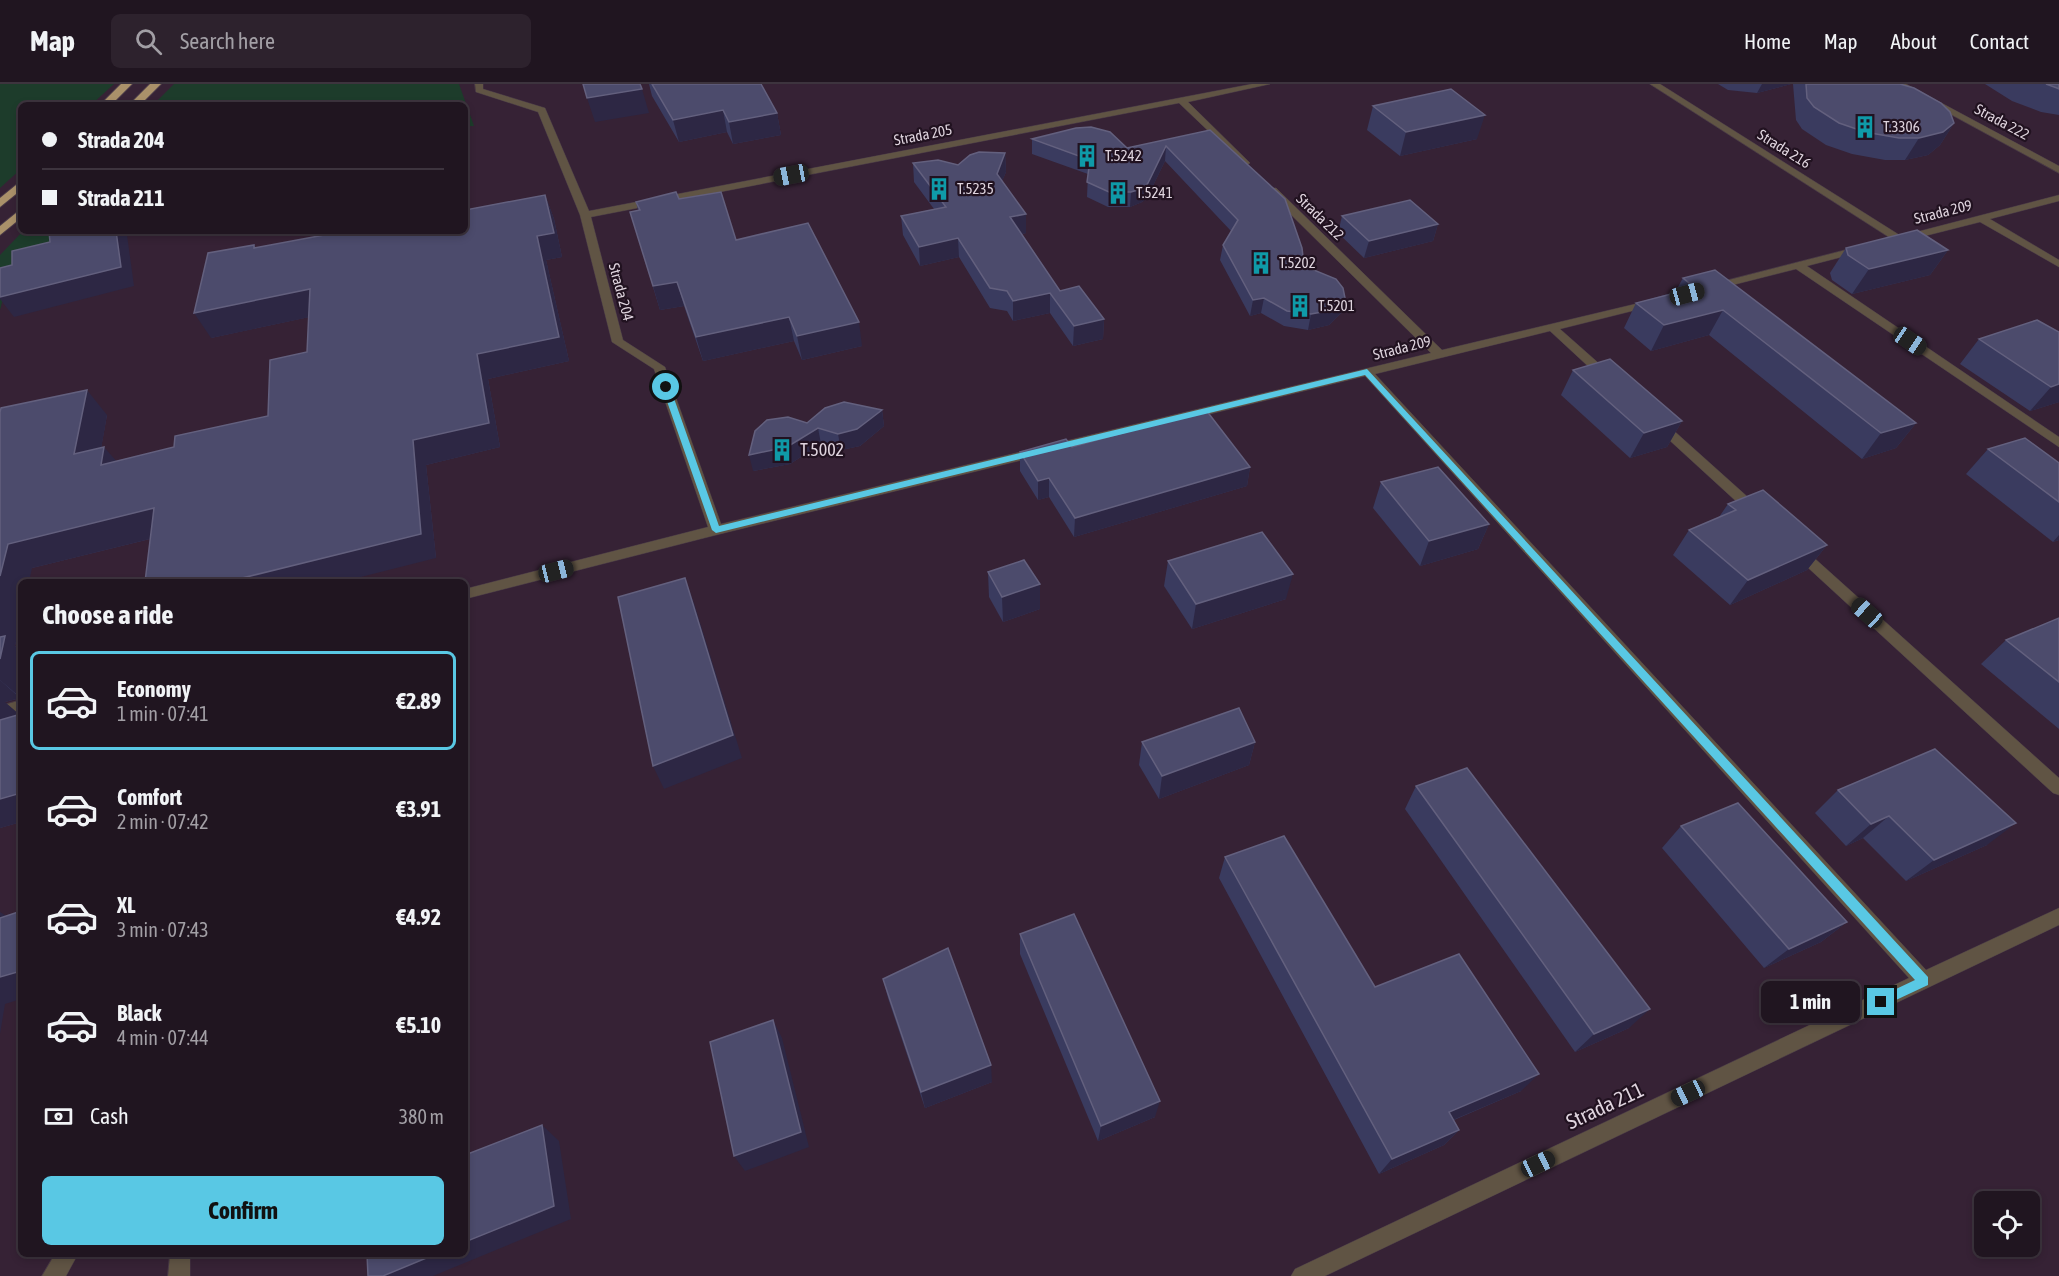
<!DOCTYPE html>
<meta charset="utf-8">
<style>
body{margin:0;font-family:"Asap Condensed",sans-serif;background:#2d222d;color:#f1f3f6;height:100vh;display:flex;flex-direction:column;font-size:22px;white-space:nowrap}
*{box-sizing:border-box;margin:0}
p{font-size:20px;color:#a29fa5}
.icon{flex:none;width:33px;height:33px;fill:none;stroke:currentColor;stroke-width:2;stroke-linecap:round;stroke-linejoin:round}
.map{position:relative;flex:1;overflow:hidden}
.side{position:absolute;left:18px;top:495px;width:450px;height:678px;display:flex;flex-direction:column;background:#201520;border-radius:9px;box-shadow:0 3px 9px #0003,0 0 0 2px #3d343e}
.side>*{flex:none}
.hud{position:absolute;left:18px;top:18px;width:450px;height:132px;border-radius:9px;box-shadow:0 3px 9px #0003,0 0 0 2px #3d343e;display:grid;align-content:center;height:132px;padding:0 24px;background:#201520}
.fabs{position:absolute;left:1974px;top:1107px;display:grid;gap:12px}
.fabs a{display:grid;place-items:center;width:66px;height:66px;border-radius:9px;background:#201520;box-shadow:0 3px 9px #0003,0 0 0 2px #3d343e;font-size:30px}
.end{position:absolute;width:27px;height:27px;margin:-14px;border:8px solid #59c8e4;background:#111;box-shadow:0 0 0 3px #111}
.from{border-radius:50%}
.bubble{position:absolute;height:42px;border-radius:9px;background:#201520;box-shadow:0 3px 9px #0003,0 0 0 2px #3d343e;font-size:20px;font-weight:700;line-height:42px;text-align:center}
.car{position:absolute;width:18px;height:36px;margin:-18px -9px;border-radius:8px;box-shadow:0 0 4px 2px #0007;background:linear-gradient(#222 24%,#8ab4d8 0 40%,#222 0 76%,#8ab4d8 0 86%,#222 0)}
.hud b{display:flex;align-items:center;gap:21px;height:57px;font-size:22px}
.hud b+b{border-top:2px solid #3d343e}
.hud i{width:15px;height:15px;background:#f1f3f6}
ul{padding:0;list-style:none}
li{display:flex;align-items:center;gap:18px;height:99px;margin:0 12px 9px;padding:0 12px;border:3px solid transparent;border-radius:9px}
li div{flex:1}
li b{display:block;font-size:22px}
li em{font-style:normal;font-weight:700}
li.current{border-color:#59c8e4}
li>.icon{width:54px;height:54px;stroke-width:1.5}
h2{padding:0 24px;font-size:27px;line-height:72px}
.pay{display:flex;align-items:center;gap:15px;height:66px;padding:0 24px;font-size:22px}
.pay p{margin-inline-start:auto}
.primary-button{display:flex;gap:12px;margin-top:auto;padding:12px 24px}
.primary-button a{flex:1;height:69px;border-radius:9px;background:#59c8e4;color:#111;font-size:24px;font-weight:700;line-height:69px;text-align:center}
header{display:flex;align-items:center;gap:36px;box-sizing:border-box;height:84px;padding:0 30px;background:#201520;border-bottom:2px solid #3d343e}
header strong{font-size:28px}
nav{display:flex;gap:33px;margin-inline-start:auto;font-size:21px}
.search{width:420px;height:54px;background:#2d222d;display:flex;align-items:center;gap:15px;box-sizing:border-box;padding:0 21px;border-radius:9px;color:#a29fa5;font-size:22px}
.map>svg:first-child{display:block}
.built{fill:#362235;fill-rule:evenodd}
.green{fill:#1d3c2b}
.lines{fill:none;stroke-linecap:round;stroke-linejoin:round}
.service-casing{stroke:#483947;stroke-width:1}
.trunk-casing{stroke:#483947;stroke-width:2}
.service{fill:#605444;fill-rule:evenodd}
.trunk{fill:#aa916a;fill-rule:evenodd}
.wall{fill:#3a3b5f}
.shaded-wall{fill:#2d2744}
.building{fill:#4c4b6c;stroke:#63607e;stroke-width:1.5}
.route{fill:#59c8e4}
.labels{text-anchor:middle;stroke-width:4.5;stroke-linejoin:round;paint-order:stroke}
.far-street-label{font-size:15px;fill:#dfd4de;stroke:#211220}
.far-poi-label{font-size:15px;fill:#dfd4de;stroke:#211220;text-anchor:start}
.poi-label{font-size:18px;fill:#dfd4de;stroke:#211220;text-anchor:start}
.near-street-label{font-size:21px;fill:#dfd4de;stroke:#211220}
</style>
<header>
<strong>Map</strong>
<div class="search"><svg class="icon" aria-label="search" viewBox="0 0 24 24"><circle cx="10" cy="10" r="6"/><path d="M15 15l6 6"/></svg>Search here</div>
<nav><a>Home</a><a>Map</a><a>About</a><a>Contact</a></nav>
</header>
<div class="map">
<svg width="2059" height="1192" viewBox="0 0 2059 1192">
<rect width="100%" height="100%" fill="#2b1c2a"/>
<path class="built" d="M0,0H2059V1192H0ZM21,21H465V147H21ZM21,498H465V1170H21ZM1984,1118H2030V1162H1984Z"/>
<g class="green">
<path d="M0,0H114L91,21H21V85L0,104Z"/>
<path d="M174,0H459L474,42H465V21H153Z"/>
<path d="M23,147H111L11,185L0,226V171Z"/>
</g>
<g class="lines">
<g class="service-casing">
<g id="service">
<path d="M475,0H483V5L545,24L589,127L1252,0H1270L1188,18L1248,77L1250,79L1245,82L1179,19L591,133L623,256L665,283L721,440L1431,269L1268,108V104H1276L1442,266L1652,216L1656,217V221L1560,245L1612,291V297H1604L1550,247L1375,290L1926,886L2059,824V841L1325,1192H1291L1295,1185L1909,894L1365,292L716,451L465,515V505L708,443L654,285L612,258L580,131L538,28L476,8Z"/>
<path d="M1650,0H1660L1901,152L2059,111V117L1990,135L2059,176V183L1980,138L1905,157H1895Z"/>
<path d="M1895,0H1906L2059,82V89Z"/>
<path d="M1861,162L1865,163V167L1807,182L2059,353V363L1796,185L1713,206L1708,203L1709,201Z"/>
<path d="M1659,336L1663,337L1760,424L1762,427L1760,430H1750L1655,343L1653,340Z"/>
<path d="M1797,461L1802,463L2059,694V711L2053,709L1792,469L1790,466Z"/>
<path d="M21,616V628L0,634V622Z"/>
<path d="M55,1170H78L66,1192H42Z"/>
<path d="M170,1170H190V1192H168Z"/>
</g>
</g>
<g class="trunk-casing">
<g id="trunk">
<path d="M121,0H132L111,21H100Z"/>
<path d="M150,0H161L140,21H129Z"/>
<path d="M21,97V106L0,123V114Z"/>
<path d="M21,125V134L0,151V142Z"/>
</g>
</g>
<use href="#service" class="service"/>
<use href="#trunk" class="trunk"/>
</g>
<g class="wall">
<path d="M649,0H761L777,29L781,51L733,60L727,48L679,58L652,12Z"/>
<path d="M1718,0H1791L1757,9L1728,6Z"/>
<path d="M1793,0H1900L1954,39L1940,61L1928,71L1905,76H1885L1852,70L1826,61L1802,45L1796,36Z"/>
<path d="M1985,0H2059V31L2041,28L2012,17Z"/>
<path d="M1373,22L1477,55L1400,72L1367,46Z"/>
<path d="M1210,46L1304,182L1345,214L1341,229L1329,241L1308,246L1284,242L1261,229L1250,232L1220,176L1223,161L1231,147L1165,77L1147,114L1142,118L1130,123H1108L1087,113L1088,90L1032,70V55L1127,64Z"/>
<path d="M1005,69L1006,88L1002,97L1026,149L1022,150L1060,207L1104,235L1103,255L1073,262L1050,229L1013,237L1007,227L990,224L959,173L920,182L903,151L901,132L934,125L914,98L913,79L958,81Z"/>
<path d="M545,111L554,135L562,173L546,176L569,277L488,295L500,363L426,381L436,474L150,455L32,484L21,498V535L15,562L21,567V614L5,618L21,738L0,744V328L107,331L101,364L116,377L174,363L268,332L307,268L309,233L211,254L254,161L256,164L346,147L347,149Z"/>
<path d="M679,115L736,156L862,262L802,276L794,257L703,277L684,222L660,226L630,128L638,126L636,118Z"/>
<path d="M1342,132L1438,140L1433,157L1364,174L1338,149Z"/>
<path d="M1846,164L1948,166L1930,191L1852,210L1832,196L1830,189Z"/>
<path d="M1683,194L1916,339L1896,364L1862,375L1709,251L1651,267L1624,244L1636,219L1675,208Z"/>
<path d="M2059,248V318L2030,327L1960,280L1979,255Z"/>
<path d="M1573,286L1682,337L1667,363L1630,374L1561,311Z"/>
<path d="M882,326L884,342L860,362L841,366L821,360L790,380L753,387L807,339Z"/>
<path d="M1072,363L1250,383L1247,402L1074,453L1049,413L1038,416L1020,387V368Z"/>
<path d="M1988,365L2059,379V456L2053,458L1966,390Z"/>
<path d="M1381,398L1489,440L1478,465L1420,482L1373,424Z"/>
<path d="M1728,420L1827,461L1807,486L1730,521L1673,471L1689,446L1719,433Z"/>
<path d="M1168,477L1286,515L1192,545L1164,502Z"/>
<path d="M988,488L1040,525L1003,538L989,513Z"/>
<path d="M2059,534V645L1981,580L2006,556Z"/>
<path d="M1142,658H1255L1249,681L1159,715L1139,681Z"/>
<path d="M1416,702L1629,944L1575,968L1405,725Z"/>
<path d="M1838,706L1987,761L1906,797L1863,754L1846,762L1815,729Z"/>
<path d="M1681,742L1847,838L1821,858L1764,884L1662,764Z"/>
<path d="M1225,773L1375,903L1521,1007L1454,1036L1459,1046L1444,1061L1379,1090L1219,794Z"/>
<path d="M1020,850L1155,1033L1098,1057L1020,870Z"/>
<path d="M883,895L992,998L925,1024L888,914Z"/>
</g>
<g class="shaded-wall">
<path d="M1762,0H1791L1757,9Z"/>
<path d="M642,5L649,29L595,38L587,14Z"/>
<path d="M723,26L727,48L679,58L673,36Z"/>
<path d="M777,29L781,51L733,60L729,38Z"/>
<path d="M1485,31L1477,55L1400,72L1406,48Z"/>
<path d="M1954,39L1940,61L1928,71L1905,76L1919,54Z"/>
<path d="M1166,62L1165,77L1147,114L1142,118L1130,123L1131,108Z"/>
<path d="M1005,69L1006,88L997,109V90Z"/>
<path d="M545,111L554,135L562,173L546,176L569,277L488,295L500,363L426,381L436,474L341,498H226L413,356L477,270L537,152Z"/>
<path d="M1026,130V149L1010,153V133Z"/>
<path d="M1438,140L1433,157L1364,174L1369,157Z"/>
<path d="M116,147H124L127,151L134,202L14,233L0,215V213Z"/>
<path d="M958,154L959,173L920,182L919,163Z"/>
<path d="M1948,166L1930,191L1852,210L1869,185Z"/>
<path d="M677,198L684,222L660,226L653,202Z"/>
<path d="M310,205L324,230L211,254L194,229Z"/>
<path d="M1050,209V229L1013,237V217Z"/>
<path d="M1264,214L1261,229L1250,232L1253,216Z"/>
<path d="M1345,214L1341,229L1329,241L1308,246L1311,230Z"/>
<path d="M1723,226L1709,251L1651,267L1664,241Z"/>
<path d="M789,233L794,257L703,277L696,253Z"/>
<path d="M1104,235L1103,255L1073,262L1074,242Z"/>
<path d="M859,238L862,262L802,276L797,252Z"/>
<path d="M2059,300V318L2030,327L2051,303Z"/>
<path d="M87,306L107,331L96,394L74,370Z"/>
<path d="M882,326L884,342L860,362L841,366L838,350Z"/>
<path d="M1682,337L1667,363L1630,374L1644,349Z"/>
<path d="M1916,339L1896,364L1862,375L1881,349Z"/>
<path d="M818,344L821,360L790,380L753,387L749,371Z"/>
<path d="M104,363L125,387L101,381Z"/>
<path d="M1250,383L1247,402L1074,453L1075,434Z"/>
<path d="M1049,394V413L1038,416V397Z"/>
<path d="M154,424L174,449L32,484L29,498H21V535L15,562L21,567V614L0,596V492L8,460Z"/>
<path d="M1489,440L1478,465L1420,482L1429,457Z"/>
<path d="M2059,451V456L2053,458Z"/>
<path d="M1827,461L1807,486L1730,521L1748,496Z"/>
<path d="M1293,490L1286,515L1192,545L1196,520Z"/>
<path d="M685,494L694,519L742,674L664,705L653,682Z"/>
<path d="M1040,500V525L1003,538L1002,513Z"/>
<path d="M0,596L20,614L5,618L20,631L0,651Z"/>
<path d="M1255,658L1249,681L1159,715L1162,692Z"/>
<path d="M21,709V738L0,744V715Z"/>
<path d="M1889,732L1863,754L1846,762L1871,740Z"/>
<path d="M2016,739L1987,761L1906,797L1934,776Z"/>
<path d="M0,828L20,841L0,847Z"/>
<path d="M1847,838L1821,858L1764,884L1789,865Z"/>
<path d="M21,887V915L5,920L0,950V893Z"/>
<path d="M1650,925L1629,944L1575,968L1594,950Z"/>
<path d="M773,936L782,954L809,1063L745,1087L734,1072Z"/>
<path d="M991,981L992,998L925,1024L921,1008Z"/>
<path d="M1539,990L1521,1007L1434,1044L1449,1028Z"/>
<path d="M1160,1017L1155,1033L1098,1057L1101,1042Z"/>
<path d="M542,1041L559,1057L571,1135L433,1192H383L436,1170H465V1158Z"/>
<path d="M1459,1046L1444,1061L1379,1090L1392,1075Z"/>
</g>
<g class="building">
<path d="M583,0H640L642,5L587,14Z"/>
<path d="M652,0H761L777,29L729,38L723,26L673,36Z"/>
<path d="M1806,0H1900L1914,4L1941,19L1950,28L1954,39L1943,48L1919,54H1899L1865,48L1839,39L1814,23L1807,14Z"/>
<path d="M2046,0H2059V5L2057,4Z"/>
<path d="M1451,5L1485,31L1406,48L1373,22Z"/>
<path d="M1091,43L1110,48L1127,64L1210,46L1285,115L1302,164L1304,182L1336,195L1343,204L1345,214L1333,226L1311,230L1287,227L1264,214L1253,216L1223,161L1238,136L1166,62L1148,99L1144,104L1131,108H1109L1087,98L1090,76L1032,55L1076,44Z"/>
<path d="M979,68L1005,69L997,90L1026,130L1010,133L1060,207L1079,202L1104,235L1074,242L1050,209L1013,217L1007,207L990,204L958,154L919,163L901,132L946,123L913,79L938,76L958,81L970,71Z"/>
<path d="M676,108L679,115L721,108L736,156L808,139L859,238L797,252L789,233L696,253L677,198L653,202L630,128L640,126L636,118Z"/>
<path d="M545,111L554,149L537,152L559,253L477,270L489,339L413,356L421,450L226,498H145L154,424L8,460L0,492V328L1,324L87,306L74,370L104,363L101,381L174,363L175,352L268,332L270,276L307,268L310,205L194,229L208,169L254,161V164L346,147V149L358,147H465V126Z"/>
<path d="M1410,116L1438,140L1369,157L1342,132Z"/>
<path d="M1917,146L1948,166L1869,185L1848,171L1846,164Z"/>
<path d="M49,147H116L121,183L0,213V184L12,181V167L50,158Z"/>
<path d="M1715,186L1916,339L1881,349L1723,226L1664,241L1636,219L1695,204L1683,194Z"/>
<path d="M2037,236L2059,248V300L2051,303L1979,255Z"/>
<path d="M1610,275L1682,337L1644,349L1573,286Z"/>
<path d="M844,318L882,326L857,345L838,350L818,344L787,363L749,371L755,347L767,336L788,333L807,339L825,324Z"/>
<path d="M1206,326L1250,383L1075,434L1049,394L1038,397L1020,368L1066,355L1072,363Z"/>
<path d="M2025,354L2059,379V418L1988,365Z"/>
<path d="M1438,383L1489,440L1429,457L1381,398Z"/>
<path d="M1763,406L1827,461L1748,496L1689,446L1736,426L1728,420Z"/>
<path d="M1262,448L1293,490L1196,520L1168,477Z"/>
<path d="M1024,476L1040,500L1002,513L988,488Z"/>
<path d="M685,494L733,651L653,682L618,513Z"/>
<path d="M2059,534V598L2006,556Z"/>
<path d="M5,552L0,575V553Z"/>
<path d="M1239,624L1255,658L1162,692L1142,658Z"/>
<path d="M21,630V709L0,715V636Z"/>
<path d="M1935,665L2016,739L1934,776L1889,732L1871,740L1838,706Z"/>
<path d="M1467,684L1650,925L1594,950L1416,702Z"/>
<path d="M1738,719L1847,838L1789,865L1681,742Z"/>
<path d="M1284,752L1375,903L1459,870L1539,990L1449,1028L1459,1046L1392,1075L1225,773Z"/>
<path d="M21,827V887L0,893V834Z"/>
<path d="M1074,830L1160,1017L1101,1042L1020,850Z"/>
<path d="M948,864L991,981L921,1008L883,895Z"/>
<path d="M773,936L801,1048L734,1072L710,958Z"/>
<path d="M542,1041L554,1122L465,1158V1071Z"/>
<path d="M367,1170H436L383,1192H368Z"/>
</g>
<path class="route" d="M1367,285L1928,893V901L1881,923L1877,922V914L1915,896L1365,291L716,449L712,446L662,303L666,301L670,303L719,442Z"/>
<defs>
<g id="building-bare" transform="scale(1.8)"><path d="M-4-6H4V6H1V3H-1V6H-4ZM-2.5-4.3h1.7v1.8h-1.7ZM.8-4.3h1.7v1.8H.8ZM-2.5-1h1.7V.8h-1.7ZM.8-1h1.7V.8H.8Z" fill="#0f9aa8" stroke="#211220" stroke-width="2.5" paint-order="stroke"/></g>
</defs>
<g fill-rule="evenodd">
<use href="#building-bare" x="1865" y="43"/>
<use href="#building-bare" x="1087" y="72"/>
<use href="#building-bare" x="939" y="105"/>
<use href="#building-bare" x="1118" y="109"/>
<use href="#building-bare" x="1261" y="179"/>
<use href="#building-bare" x="1300" y="222"/>
<use href="#building-bare" x="782" y="366"/>
</g>
<g class="labels">
<g class="far-street-label">
<text transform="translate(2002 38) rotate(28)" y="5">Strada 222</text>
<text transform="translate(923 51) rotate(-11)" y="5">Strada 205</text>
<text transform="translate(1784 65) rotate(32)" y="5">Strada 216</text>
<text transform="translate(1943 128) rotate(-14)" y="5">Strada 209</text>
<text transform="translate(1320 133) rotate(44)" y="5">Strada 212</text>
<text transform="translate(621 208) rotate(75)" y="5">Strada 204</text>
<text transform="translate(1402 264) rotate(-14)" y="5">Strada 209</text>
</g>
<g class="far-poi-label">
<text x="1883" y="48">T.3306</text>
<text x="1105" y="77">T.5242</text>
<text x="957" y="110">T.5235</text>
<text x="1136" y="114">T.5241</text>
<text x="1279" y="184">T.5202</text>
<text x="1318" y="227">T.5201</text>
</g>
<g class="poi-label">
<text x="800" y="372">T.5002</text>
</g>
<g class="near-street-label">
<text transform="translate(1605 1022) rotate(-25)" y="7">Strada 211</text>
</g>
</g>
</svg>
<div class="fabs">
<a><svg class="icon" aria-label="locate" viewBox="0 0 24 24"><circle cx="12" cy="12" r="6"/><path d="M12 2v4M12 18v4M2 12h4M18 12h4"/></svg></a>
</div>
<i class="end from" style="left:666px;top:303px"></i>
<i class="end" style="left:1881px;top:918px"></i>
<div class="bubble" style="left:1761px;top:897px;width:99px">1 min</div>
<i class="car" style="left:791px;top:91px;rotate:259deg"></i>
<i class="car" style="left:1687px;top:210px;rotate:75deg"></i>
<i class="car" style="left:1910px;top:257px;rotate:124deg"></i>
<i class="car" style="left:556px;top:487px;rotate:76deg"></i>
<i class="car" style="left:1867px;top:529px;rotate:312deg"></i>
<i class="car" style="left:1688px;top:1009px;rotate:245deg"></i>
<i class="car" style="left:1538px;top:1080px;rotate:65deg"></i>
<div class="hud">
<b><i class="from"></i>Strada 204</b>
<b><i></i>Strada 211</b>
</div>
<section class="side">
<h2>Choose a ride</h2>
<ul>
<li class="current"><svg class="icon" aria-label="car" viewBox="0 0 24 24"><path d="M5 17H2v-5l4-1 3-4h7l3 4 3 1v5h-3M9 17h6M6 11h13"/><circle cx="7" cy="17" r="2"/><circle cx="17" cy="17" r="2"/></svg><div><b>Economy</b><p>1 min · 07:41</p></div><em>€2.89</em></li>
<li><svg class="icon" aria-label="car" viewBox="0 0 24 24"><path d="M5 17H2v-5l4-1 3-4h7l3 4 3 1v5h-3M9 17h6M6 11h13"/><circle cx="7" cy="17" r="2"/><circle cx="17" cy="17" r="2"/></svg><div><b>Comfort</b><p>2 min · 07:42</p></div><em>€3.91</em></li>
<li><svg class="icon" aria-label="car" viewBox="0 0 24 24"><path d="M5 17H2v-5l4-1 3-4h7l3 4 3 1v5h-3M9 17h6M6 11h13"/><circle cx="7" cy="17" r="2"/><circle cx="17" cy="17" r="2"/></svg><div><b>XL</b><p>3 min · 07:43</p></div><em>€4.92</em></li>
<li><svg class="icon" aria-label="car" viewBox="0 0 24 24"><path d="M5 17H2v-5l4-1 3-4h7l3 4 3 1v5h-3M9 17h6M6 11h13"/><circle cx="7" cy="17" r="2"/><circle cx="17" cy="17" r="2"/></svg><div><b>Black</b><p>4 min · 07:44</p></div><em>€5.10</em></li>
</ul>
<div class="pay"><svg class="icon" aria-label="cash" viewBox="0 0 24 24"><path d="M3 7h18v10H3z"/><circle cx="12" cy="12" r="2"/></svg>Cash<p>380 m</p></div>
<div class="primary-button"><a>Confirm</a></div>
</section>
</div>
